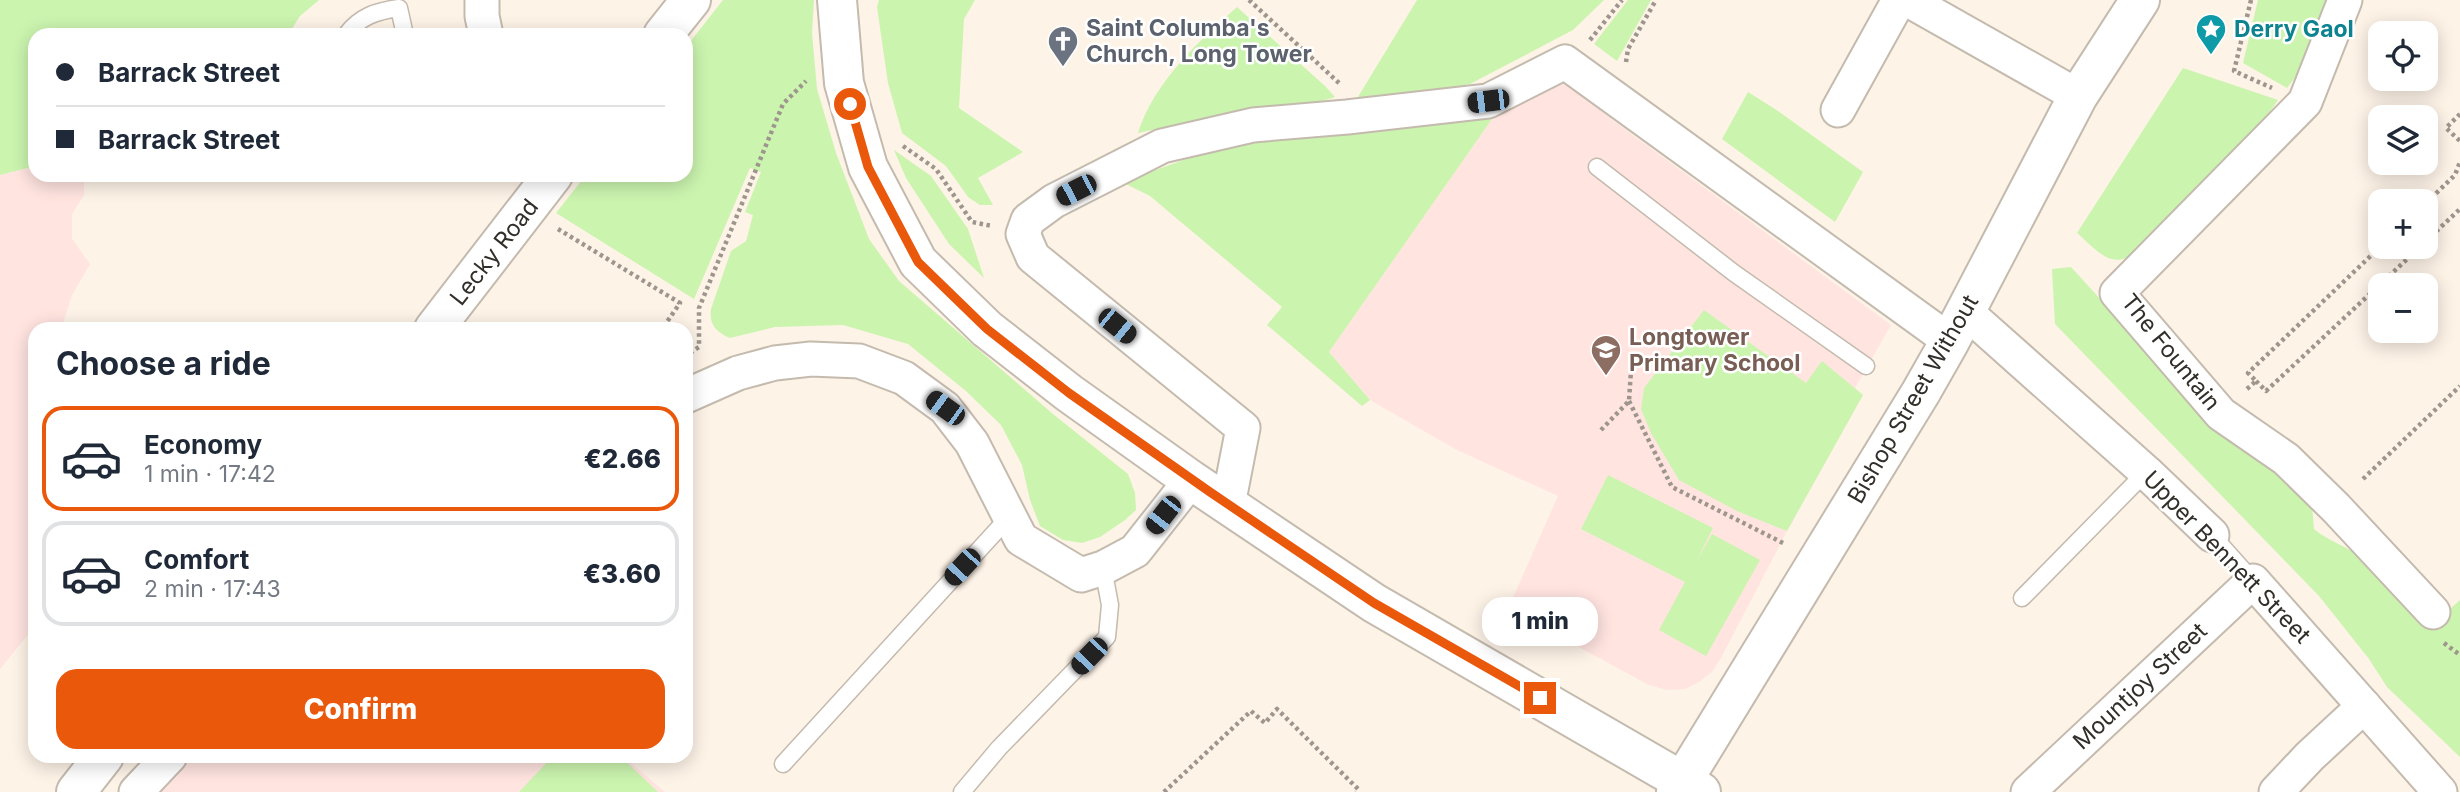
<!DOCTYPE html>
<meta charset="utf-8">
<style>
body{margin:0;font-family:Inter,sans-serif;background:#f6f6f7;color:#1f2937;height:100vh;display:flex;flex-direction:column;font-size:26px;white-space:nowrap}
*{box-sizing:border-box;margin:0}
p{font-size:23px;color:#747a83}
.icon{flex:none;width:38px;height:38px;fill:none;stroke:currentColor;stroke-width:2;stroke-linecap:round;stroke-linejoin:round}
.map{position:relative;flex:1;overflow:hidden}
.drawer{position:absolute;left:28px;top:322px;width:665px;height:441px;display:flex;flex-direction:column;background:#fff;border-radius:21px;box-shadow:0 4px 18px #0003}
.drawer>*{flex:none}
.guide{position:absolute;left:28px;top:28px;width:665px;height:154px;border-radius:21px;box-shadow:0 4px 18px #0003;display:grid;align-content:center;height:154px;padding:0 28px;background:#fff}
.tools{position:absolute;left:2368px;top:21px;display:grid;gap:14px}
.tools a{display:grid;place-items:center;width:70px;height:70px;border-radius:14px;background:#fff;box-shadow:0 4px 18px #0003;font-size:35px}
.end{position:absolute;width:32px;height:32px;margin:-16px;border:9px solid #ea580c;background:#fff;box-shadow:0 0 0 4px #fff}
.from{border-radius:50%}
.bubble{position:absolute;height:49px;border-radius:21px;background:#fff;box-shadow:0 4px 18px #0003;font-size:23px;font-weight:800;line-height:49px;text-align:center}
.car{position:absolute;width:21px;height:42px;margin:-21px -10px;border-radius:9px;box-shadow:0 0 5px 2px #0007;background:linear-gradient(#222 24%,#8ab4d8 0 40%,#222 0 76%,#8ab4d8 0 86%,#222 0)}
.guide b{display:flex;align-items:center;gap:24px;height:66px;font-size:26px}
.guide b+b{border-top:2px solid #e0e1e3}
.guide i{width:18px;height:18px;background:#1f2937}
ul{padding:0;list-style:none}
li{display:flex;align-items:center;gap:21px;height:105px;margin:0 14px 10px;padding:0 14px;border:4px solid #e0e1e3;border-radius:21px}
li div{flex:1}
li b{display:block;font-size:26px}
li em{font-style:normal;font-weight:800}
li.active{border-color:#ea580c}
li>.icon{width:63px;height:63px;stroke-width:1.5}
h2{padding:0 28px;font-size:32px;line-height:84px}
.action{display:flex;gap:14px;margin-top:auto;padding:14px 28px}
.action a{flex:1;height:80px;border-radius:21px;background:#ea580c;color:#fff;font-size:28px;font-weight:800;line-height:80px;text-align:center}
.map>svg:first-child{display:block}
.education{fill:#ffe4e0}
.green{fill:#cbf4af}
.lines{fill:none;stroke-linecap:round;stroke-linejoin:round}
.lane-casing{stroke:#c4baae;stroke-width:19}
.street-casing{stroke:#c4baae;stroke-width:37}
.secondary-casing{stroke:#c4baae;stroke-width:42}
.path{stroke:#9e968e;stroke-width:4.5;stroke-dasharray:3.5 3.5;stroke-linecap:butt}
.lane{stroke:#fff;stroke-width:16}
.street{stroke:#fff;stroke-width:33}
.secondary{stroke:#fff;stroke-width:38}
.route{stroke:#ea580c;stroke-width:9}
.labels{text-anchor:middle;stroke-width:5;stroke-linejoin:round;paint-order:stroke}
.worship-label{font-size:23px;font-weight:bold;fill:#5b616d;stroke:#fff;text-anchor:start}
.culture-label{font-size:23px;font-weight:bold;fill:#0d838f;stroke:#fff;text-anchor:start}
.street-label{font-size:23px;fill:#322e29;stroke:#fff}
.education-label{font-size:23px;font-weight:bold;fill:#785e54;stroke:#fff;text-anchor:start}
</style>
<div class="map">
<svg width="2460" height="792" viewBox="0 0 2460 792">
<rect width="100%" height="100%" fill="#fef3e7"/>
<g class="education">
<path d="M1561,80L1615,122L1891,325L1855,388L1863,395L1787,531L1722,656L1712,672L1699,682L1685,689L1667,690L1649,685L1508,609L1558,496L1457,450L1370,400L1329,352L1492,119V108Z"/>
<path d="M35,166V175H84V195L72,214V239L90,264L72,295L61,329H35V626L0,669V175Z"/>
<path d="M177,756H623L665,792H138Z"/>
</g>
<g class="green">
<path d="M0,0H319L300,16L288,35H35V166L0,175Z"/>
<path d="M723,0H814L812,33L817,89L836,153L869,239L899,281L1053,414L1128,474L1135,493L1136,510L1125,520L1100,537L1082,543L1063,540L1040,526L1030,500L1022,465L1001,425L966,391L908,344L843,325L775,327L730,338C716,332 709,325 711,309L731,251L746,241L753,215L745,212L761,172L750,168L694,299L556,213L586,175H686V47Z"/>
<path d="M879,0H975L964,19L959,108L1023,152L978,178L993,205H980L968,197L946,166L902,133L888,83L877,7Z"/>
<path d="M1417,0H1604L1573,30L1470,84L1353,105Z"/>
<path d="M1628,0H1651L1617,61L1594,44Z"/>
<path d="M2258,0H2328L2300,71L2287,88L2243,63Z"/>
<path d="M1237,7L1325,86L1335,97L1322,101L1248,109L1138,133C1154,82 1199,41 1237,7Z"/>
<path d="M2183,68L2278,100L2253,135L2136,252C2111,272 2096,249 2077,233Z"/>
<path d="M1748,92L1778,111L1863,172L1835,222L1722,139Z"/>
<path d="M1492,108V119L1329,352L1370,400L1362,406L1267,325L1282,307L1150,196L1122,182L1248,137Z"/>
<path d="M894,150L931,176L968,229L984,278L949,244L906,178Z"/>
<path d="M2071,267L2215,425L2309,494L2312,505L2314,529C2328,541 2345,545 2360,557C2386,577 2408,604 2430,627L2460,600V757L2387,687L2369,659L2319,596L2055,324L2052,269Z"/>
<path d="M1704,310L1806,383L1822,361L1863,395L1787,531L1737,511L1679,480L1651,433L1641,409L1644,388Z"/>
<path d="M1608,475L1713,528L1696,562L1712,534L1760,560L1706,656L1659,630L1685,582L1581,529Z"/>
<path d="M553,756H620L658,792H519Z"/>
</g>
<g class="lines">
<g class="lane-casing">
<g id="lane">
<path d="M346,35C360,16 377,11 399,8L405,35"/>
<path d="M1597,167L1734,273L1866,366"/>
<path d="M2212,535L2253,581"/>
<path d="M2022,598L2146,472"/>
<path d="M783,764L1009,517"/>
<path d="M962,792L999,748L1107,637L1110,605L1103,568"/>
</g>
</g>
<g class="street-casing">
<g id="street">
<path d="M482,0V16L486,35"/>
<path d="M1908,0L2078,96"/>
<path d="M2345,0L2305,102L2117,293L2221,414L2286,459L2336,508L2433,612"/>
<path d="M1838,110L1899,0"/>
<path d="M1965,311L2146,472L2212,535"/>
<path d="M686,396L738,373L775,363L811,359L859,361L904,378L945,408L972,443L1021,539L1081,575L1103,568L1135,551L1191,480"/>
<path d="M1228,505L1243,428L1033,257L1023,234L1028,220L1054,201L1162,146L1253,125L1347,117L1488,101L1565,62L1950,341"/>
<path d="M136,792L170,756"/>
<path d="M2028,792L2253,581L2440,792"/>
<path d="M2276,792L2310,756L2364,706"/>
</g>
</g>
<g class="secondary-casing">
<g id="secondary">
<path d="M837,0L844,83L868,167L918,262L987,329L1069,393L1191,480L1374,603L1701,792"/>
<path d="M663,35L691,0"/>
<path d="M434,329L553,175"/>
<path d="M76,792L104,756"/>
<path d="M1676,792L1921,392L1950,341L2078,96L2140,0"/>
</g>
</g>
<g class="path">
<path d="M1249,0L1339,83"/>
<path d="M2251,0L2234,71L2272,88"/>
<path d="M1590,40L1622,0"/>
<path d="M1626,62L1628,49L1656,0"/>
<path d="M2460,114L2446,128L2460,141"/>
<path d="M903,146L936,169L972,222L992,226"/>
<path d="M2426,203L2455,175L2460,162"/>
<path d="M558,229L680,303L662,329"/>
<path d="M2426,241L2460,209"/>
<path d="M690,353L699,347V308L783,104L806,81"/>
<path d="M2256,381L2266,391L2420,247"/>
<path d="M2247,389L2256,381L2248,373L2380,247"/>
<path d="M1629,401L1672,487L1785,544"/>
<path d="M1601,430L1629,401L1632,355"/>
<path d="M2363,479L2460,386"/>
<path d="M2444,643L2460,655"/>
<path d="M1164,792L1251,711L1265,723L1277,709L1358,789L1356,792"/>
</g>
<use href="#lane" class="lane"/>
<use href="#street" class="street"/>
<use href="#secondary" class="secondary"/>
</g>
<g class="lines">
<path class="route" d="M850,104L868,167L918,262L987,329L1069,393L1210,492L1374,603L1540,698"/>
</g>
<defs>
<g id="sight-pin" transform="scale(1.575)"><path d="M0 17L-7.5 6A9.5 9.5 0 1 1 7.5 6Z" fill="#0f9aa8" stroke="#fff"/><path d="M0-6L1.8-2.2L6-1.7L2.9 1.2L3.7 5.4L0 3.3L-3.7 5.4L-2.9 1.2L-6-1.7L-1.8-2.2Z" fill="#fff"/></g>
<g id="church-pin" transform="scale(1.575)"><path d="M0 17L-7.5 6A9.5 9.5 0 1 1 7.5 6Z" fill="#6b7280" stroke="#fff"/><path d="M-1.2-6h2.4v3.5h3.3v2.4h-3.3V6h-2.4V-.1h-3.3v-2.4h3.3Z" fill="#fff"/></g>
<g id="school-pin" transform="scale(1.575)"><path d="M0 17L-7.5 6A9.5 9.5 0 1 1 7.5 6Z" fill="#8d6e63" stroke="#fff"/><path d="M0-5L7-2L0 1L-7-2ZM-4 1L0 2.5L4 1V4Q0 6-4 4Z" fill="#fff"/></g>
</defs>
<g fill-rule="evenodd">
<use href="#sight-pin" x="2211" y="29"/>
<use href="#church-pin" x="1063" y="41"/>
<use href="#school-pin" x="1606" y="350"/>
</g>
<g class="labels">
<g class="worship-label">
<text x="1086" y="36">Saint Columba's<tspan x="1086" dy="26">Church, Long Tower</tspan></text>
</g>
<g class="culture-label">
<text x="2234" y="37">Derry Gaol</text>
</g>
<g class="street-label">
<text transform="translate(494 252) rotate(-52)" y="8">Lecky Road</text>
<text transform="translate(2171 352) rotate(51)" y="8">The Fountain</text>
<text transform="translate(1913 399) rotate(-60)" y="8">Bishop Street Without</text>
<text transform="translate(2227 557) rotate(46)" y="8">Upper Bennett Street</text>
<text transform="translate(2140 686) rotate(-43)" y="8">Mountjoy Street</text>
</g>
<g class="education-label">
<text x="1629" y="345">Longtower<tspan x="1629" dy="26">Primary School</tspan></text>
</g>
</g>
</svg>
<div class="tools">
<a><svg class="icon" aria-label="locate" viewBox="0 0 24 24"><circle cx="12" cy="12" r="6"/><path d="M12 2v4M12 18v4M2 12h4M18 12h4"/></svg></a>
<a><svg class="icon" aria-label="layers" viewBox="0 0 24 24"><path d="M12 4l9 5-9 5-9-5zM3 14l9 5 9-5"/></svg></a>
<a>+</a>
<a>−</a>
</div>
<i class="end from" style="left:850px;top:104px"></i>
<i class="end" style="left:1540px;top:698px"></i>
<div class="bubble" style="left:1482px;top:597px;width:116px">1 min</div>
<i class="car" style="left:1488px;top:101px;rotate:263deg"></i>
<i class="car" style="left:1076px;top:190px;rotate:243deg"></i>
<i class="car" style="left:1117px;top:326px;rotate:129deg"></i>
<i class="car" style="left:945px;top:408px;rotate:306deg"></i>
<i class="car" style="left:1163px;top:515px;rotate:218deg"></i>
<i class="car" style="left:962px;top:567px;rotate:223deg"></i>
<i class="car" style="left:1089px;top:656px;rotate:224deg"></i>
<div class="guide">
<b><i class="from"></i>Barrack Street</b>
<b><i></i>Barrack Street</b>
</div>
<section class="drawer">
<h2>Choose a ride</h2>
<ul>
<li class="active"><svg class="icon" aria-label="car" viewBox="0 0 24 24"><path d="M5 17H2v-5l4-1 3-4h7l3 4 3 1v5h-3M9 17h6M6 11h13"/><circle cx="7" cy="17" r="2"/><circle cx="17" cy="17" r="2"/></svg><div><b>Economy</b><p>1 min · 17:42</p></div><em>€2.66</em></li>
<li><svg class="icon" aria-label="car" viewBox="0 0 24 24"><path d="M5 17H2v-5l4-1 3-4h7l3 4 3 1v5h-3M9 17h6M6 11h13"/><circle cx="7" cy="17" r="2"/><circle cx="17" cy="17" r="2"/></svg><div><b>Comfort</b><p>2 min · 17:43</p></div><em>€3.60</em></li>
</ul>
<div class="action"><a>Confirm</a></div>
</section>
</div>
